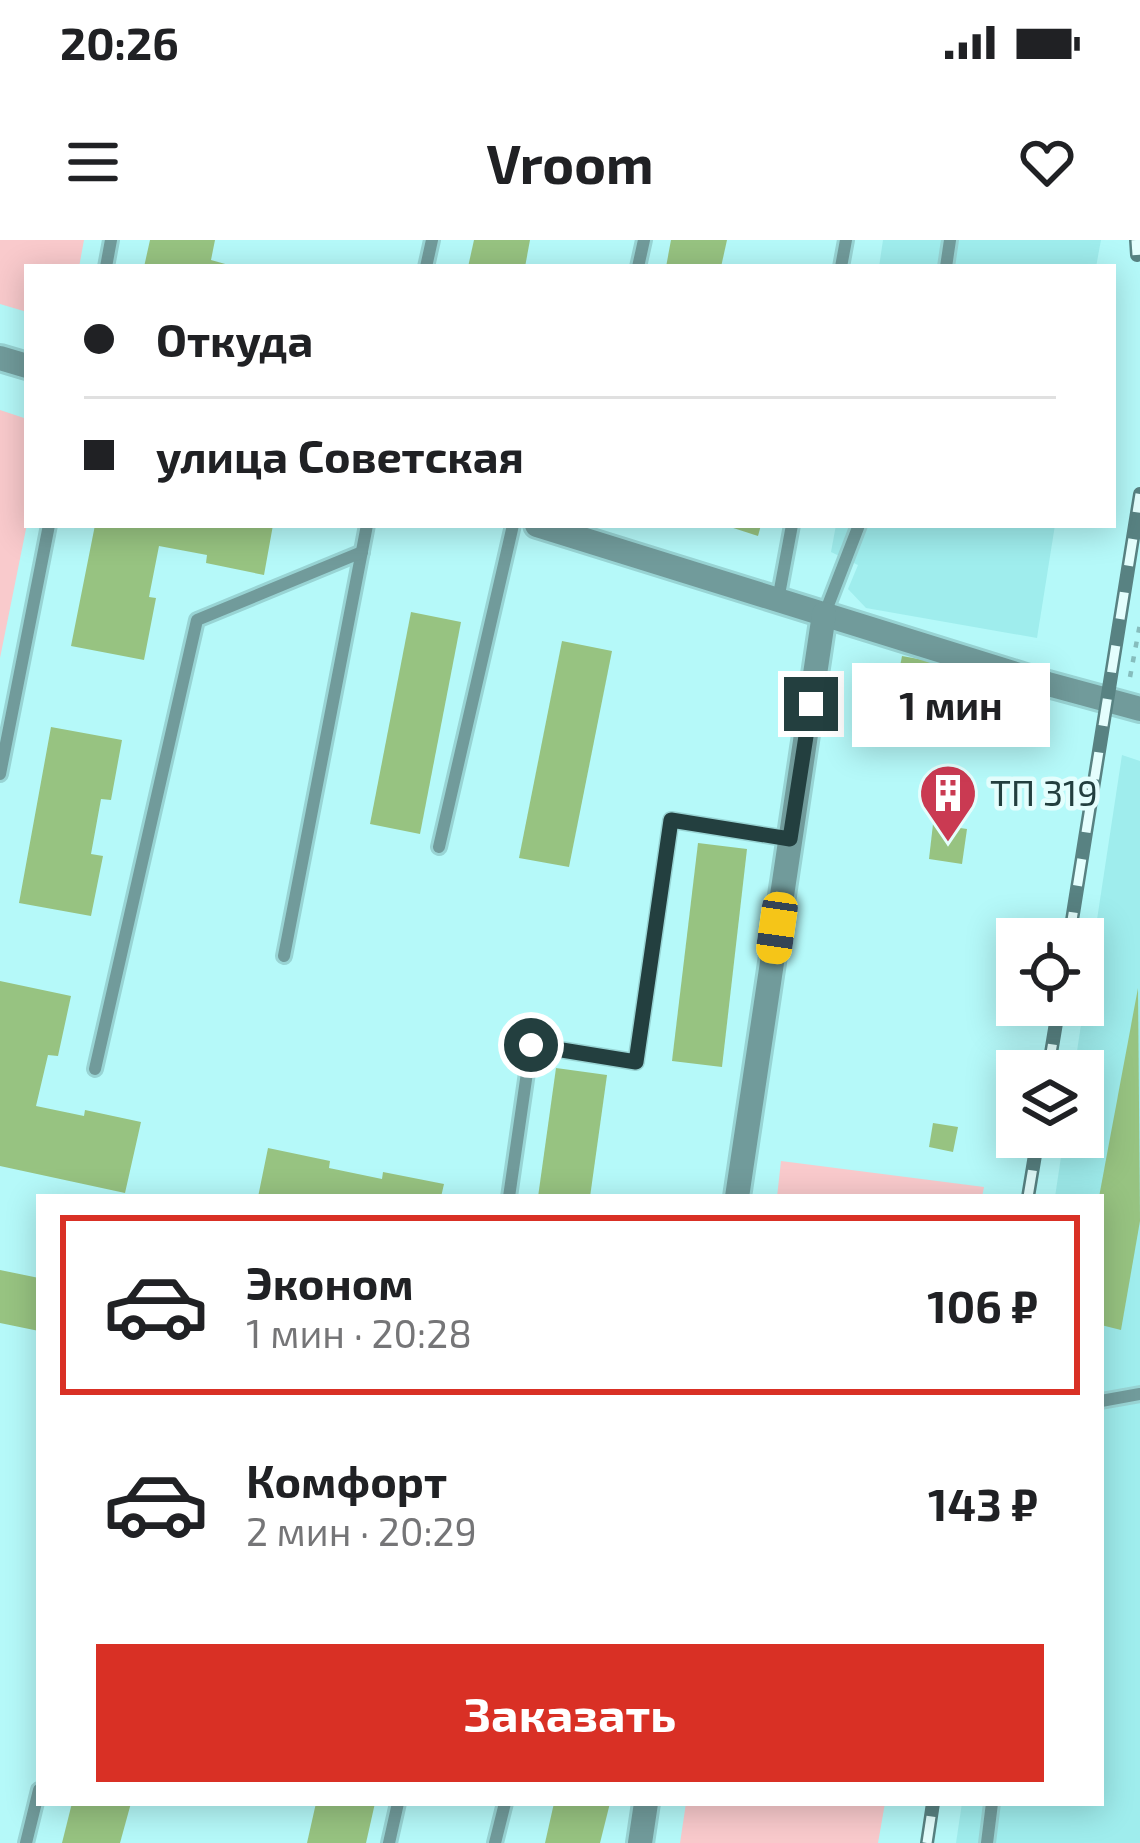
<!DOCTYPE html>
<html lang="ru">
<meta charset="utf-8">
<style>
body{margin:0;font-family:"Exo 2",sans-serif;background:#f2f2f2;color:#202124;height:100vh;display:flex;flex-direction:column;font-size:45px;white-space:nowrap}
*{box-sizing:border-box;margin:0}
p{font-size:39px;color:#757577}
.icon{flex:none;width:66px;height:66px;fill:none;stroke:currentColor;stroke-width:2;stroke-linecap:round;stroke-linejoin:round}
.map{position:relative;flex:1;overflow:hidden}
.panel{position:absolute;left:36px;top:954px;width:1068px;height:612px;display:flex;flex-direction:column;background:#fff;border-radius:0px;box-shadow:0 6px 30px #0003}
.panel>*{flex:none}
.hud{position:absolute;left:24px;top:24px;width:1092px;height:264px;border-radius:0px;box-shadow:0 6px 30px #0003;display:grid;align-content:center;height:264px;padding:0 60px;background:#fff}
.tools{position:absolute;left:996px;top:678px;display:grid;gap:24px}
.tools a{display:grid;place-items:center;width:108px;height:108px;border-radius:0px;background:#fff;box-shadow:0 6px 30px #0003;font-size:60px}
.end{position:absolute;width:54px;height:54px;margin:-27px;border:15px solid #233f3f;background:#fff;box-shadow:0 0 0 6px #fff}
.from{border-radius:50%}
.bubble{position:absolute;height:84px;border-radius:0px;background:#fff;box-shadow:0 6px 30px #0003;font-size:39px;font-weight:700;line-height:84px;text-align:center}
.car{position:absolute;width:36px;height:72px;margin:-36px -18px;border-radius:15px;box-shadow:0 0 9px 3px #0007;background:linear-gradient(#f5c518 24%,#345 0 40%,#f5c518 0 76%,#345 0 86%,#f5c518 0)}
.hud b{display:flex;align-items:center;gap:42px;height:114px;font-size:45px}
.hud b+b{border-top:3px solid #e0e0e0}
.hud i{width:30px;height:30px;background:#202124}
ul{padding:21px 0 0;list-style:none}
li{display:flex;align-items:center;gap:36px;height:180px;margin:0 24px 18px;padding:0 36px;border:6px solid transparent;border-radius:0px}
li div{flex:1}
li b{display:block;font-size:45px}
li em{font-style:normal;font-weight:700}
li.selected{border-color:#d93025}
li>.icon{width:108px;height:108px;stroke-width:1.5}
.primary-button{display:flex;gap:24px;margin-top:auto;padding:24px 60px}
.primary-button a{flex:1;height:138px;border-radius:0px;background:#d93025;color:#fff;font-size:48px;font-weight:700;line-height:138px;text-align:center}
.status{display:flex;justify-content:space-between;align-items:center;height:84px;padding:0 60px;background:#fff;direction:ltr}
.status svg{height:33px;fill:currentColor}
header{display:flex;justify-content:space-between;align-items:center;height:156px;padding:0 60px;background:#fff;font-size:54px;font-weight:700}
.map>svg:first-child{display:block}
.built{fill:#9feded}
.green{fill:#f9cacc}
.building{fill:#97c381}
.lines{fill:none;stroke-linecap:round;stroke-linejoin:round}
.service-casing{stroke:#98d4d4;stroke-width:18}
.minor-casing{stroke:#98d4d4;stroke-width:30}
.path{stroke:#86bdbd;stroke-width:4.5;stroke-dasharray:6 9;stroke-linecap:butt}
.service{stroke:#719b9b;stroke-width:12}
.minor{stroke:#719b9b;stroke-width:24}
.rail-casing{stroke:#588282;stroke-width:14}
.rail{stroke:#e4fefd;stroke-width:9;stroke-dasharray:27;stroke-linecap:butt}
.route{stroke:#233f3f;stroke-width:15}
.labels{text-anchor:middle;stroke-width:9;stroke-linejoin:round;paint-order:stroke}
.poi-label{font-size:36px;fill:#233f3f;stroke:#e4fefd;text-anchor:start}
</style>
<div class="status"><b>20:26</b><svg viewBox="0 0 49 12"><path d="M0 12V9h3v3zM5 12V6h3v6zM10 12V3h3v9zM15 12V0h3v12zM26 1h20v11H26zM47 4h2v5h-2z"/></svg></div>
<header><svg class="icon" aria-label="menu" viewBox="0 0 24 24"><path d="M4 6h16M4 12h16M4 18h16"/></svg>Vroom<svg class="icon" aria-label="heart" viewBox="0 0 24 24"><path d="M12 20l-8-8c-3-5 5-10 8-4 3-6 11-1 8 4z"/></svg></header>
<div class="map">
<svg width="1140" height="1603" viewBox="0 0 1140 1603">
<rect width="100%" height="100%" fill="#b5f9f9"/>
<g class="built">
<path d="M883,0H1101L1096,27H879Z"/>
<path d="M836,285H1055L1037,398L866,368L848,349L858,325L831,312Z"/>
<path d="M1122,515L1140,521V1603H956L962,1563H1101V957H1055L1064,897H1083V831H1074Z"/>
</g>
<g class="green">
<path d="M0,0H84L79,27H27V72L0,64Z"/>
<path d="M0,170L27,179V284L0,418Z"/>
<path d="M781,921L984,947L982,957H777Z"/>
<path d="M686,1563H885L878,1603H680Z"/>
</g>
<g class="building">
<path d="M150,0H215L211,20L236,27H144Z"/>
<path d="M474,0H530L525,27H468Z"/>
<path d="M671,0H727L721,27H666Z"/>
<path d="M95,285H273L264,335L206,323L207,315L159,306L149,357L156,358L144,420L71,406Z"/>
<path d="M724,285H761L758,296Z"/>
<path d="M411,372L461,382L420,594L370,584Z"/>
<path d="M562,401L612,411L569,627L519,618Z"/>
<path d="M902,416L940,423L934,454L896,447Z"/>
<path d="M51,487L122,500L111,560L101,559L91,614L103,616L91,676L19,663Z"/>
<path d="M933,584L967,589L962,624L929,619Z"/>
<path d="M698,603L747,609L722,827L672,821Z"/>
<path d="M0,741L71,756L58,816L48,815L36,866L84,876L85,870L141,882L125,953L0,926Z"/>
<path d="M1138,748L1140,981L1121,1090L1101,1085L1099,957Z"/>
<path d="M556,828L607,835L590,957H538Z"/>
<path d="M933,883L958,887L953,912L929,907Z"/>
<path d="M268,908L330,921L329,928L382,939L383,932L444,944L441,957H258Z"/>
<path d="M0,1030L39,1038V1091L0,1083Z"/>
<path d="M72,1563H131L120,1603H62Z"/>
<path d="M316,1563H375L366,1603H307Z"/>
<path d="M554,1563H610L600,1603H545Z"/>
</g>
<g class="lines">
<g class="service-casing">
<g id="service">
<path d="M106,27L111,0"/>
<path d="M426,27L432,0"/>
<path d="M638,27L644,0"/>
<path d="M841,27L846,0"/>
<path d="M946,27L950,0"/>
<path d="M778,360L792,285"/>
<path d="M825,373L859,285"/>
<path d="M0,534L49,285"/>
<path d="M439,607L513,285"/>
<path d="M284,716L367,285"/>
<path d="M95,829L197,380L362,312"/>
<path d="M509,957L531,805L636,822L671,580L790,599"/>
<path d="M1101,1161L1140,1154"/>
<path d="M26,1603L39,1550"/>
<path d="M389,1603L398,1563"/>
<path d="M495,1603L505,1563"/>
<path d="M987,1603L992,1563"/>
</g>
</g>
<g class="minor-casing">
<g id="minor">
<path d="M0,118L27,126"/>
<path d="M537,285L1048,444L1140,469"/>
<path d="M737,957L824,374"/>
<path d="M640,1603L646,1563"/>
</g>
</g>
<path class="path" d="M1130,437L1140,384"/>
<use href="#service" class="service"/>
<use href="#minor" class="minor"/>
<g class="rail-casing">
<g id="rail">
<path d="M1136,0L1137,15"/>
<path d="M1069,699L1140,254"/>
<path d="M1048,831L1059,765"/>
<path d="M1028,957L1038,897"/>
<path d="M927,1603L933,1563"/>
</g>
</g>
<use href="#rail" class="rail"/>
</g>
<g class="lines">
<path class="route" d="M531,805L636,822L671,580L790,599L811,464"/>
</g>
<defs>
<g id="building-pin" transform="scale(3)"><path d="M0 17L-7.5 6A9.5 9.5 0 1 1 7.5 6Z" fill="#ca3a52" stroke="#e4fefd"/><path d="M-4-6H4V6H1V3H-1V6H-4ZM-2.5-4.3h1.7v1.8h-1.7ZM.8-4.3h1.7v1.8H.8ZM-2.5-1h1.7V.8h-1.7ZM.8-1h1.7V.8H.8Z" fill="#fff"/></g>
</defs>
<g fill-rule="evenodd">
<use href="#building-pin" x="948" y="553"/>
</g>
<g class="labels">
<g class="poi-label">
<text x="990" y="566">ТП 319</text>
</g>
</g>
</svg>
<div class="tools">
<a><svg class="icon" aria-label="locate" viewBox="0 0 24 24"><circle cx="12" cy="12" r="6"/><path d="M12 2v4M12 18v4M2 12h4M18 12h4"/></svg></a>
<a><svg class="icon" aria-label="layers" viewBox="0 0 24 24"><path d="M12 4l9 5-9 5-9-5zM3 14l9 5 9-5"/></svg></a>
</div>
<i class="end from" style="left:531px;top:805px"></i>
<i class="end" style="left:811px;top:464px"></i>
<div class="bubble" style="left:852px;top:423px;width:198px">1 мин</div>
<i class="car" style="left:777px;top:688px;rotate:188deg"></i>
<div class="hud">
<b><i class="from"></i>Откуда</b>
<b><i></i>улица Советская</b>
</div>
<section class="panel">
<ul>
<li class="selected"><svg class="icon" aria-label="car" viewBox="0 0 24 24"><path d="M5 17H2v-5l4-1 3-4h7l3 4 3 1v5h-3M9 17h6M6 11h13"/><circle cx="7" cy="17" r="2"/><circle cx="17" cy="17" r="2"/></svg><div><b>Эконом</b><p>1 мин · 20:28</p></div><em>106 ₽</em></li>
<li><svg class="icon" aria-label="car" viewBox="0 0 24 24"><path d="M5 17H2v-5l4-1 3-4h7l3 4 3 1v5h-3M9 17h6M6 11h13"/><circle cx="7" cy="17" r="2"/><circle cx="17" cy="17" r="2"/></svg><div><b>Комфорт</b><p>2 мин · 20:29</p></div><em>143 ₽</em></li>
</ul>
<div class="primary-button"><a>Заказать</a></div>
</section>
</div>
